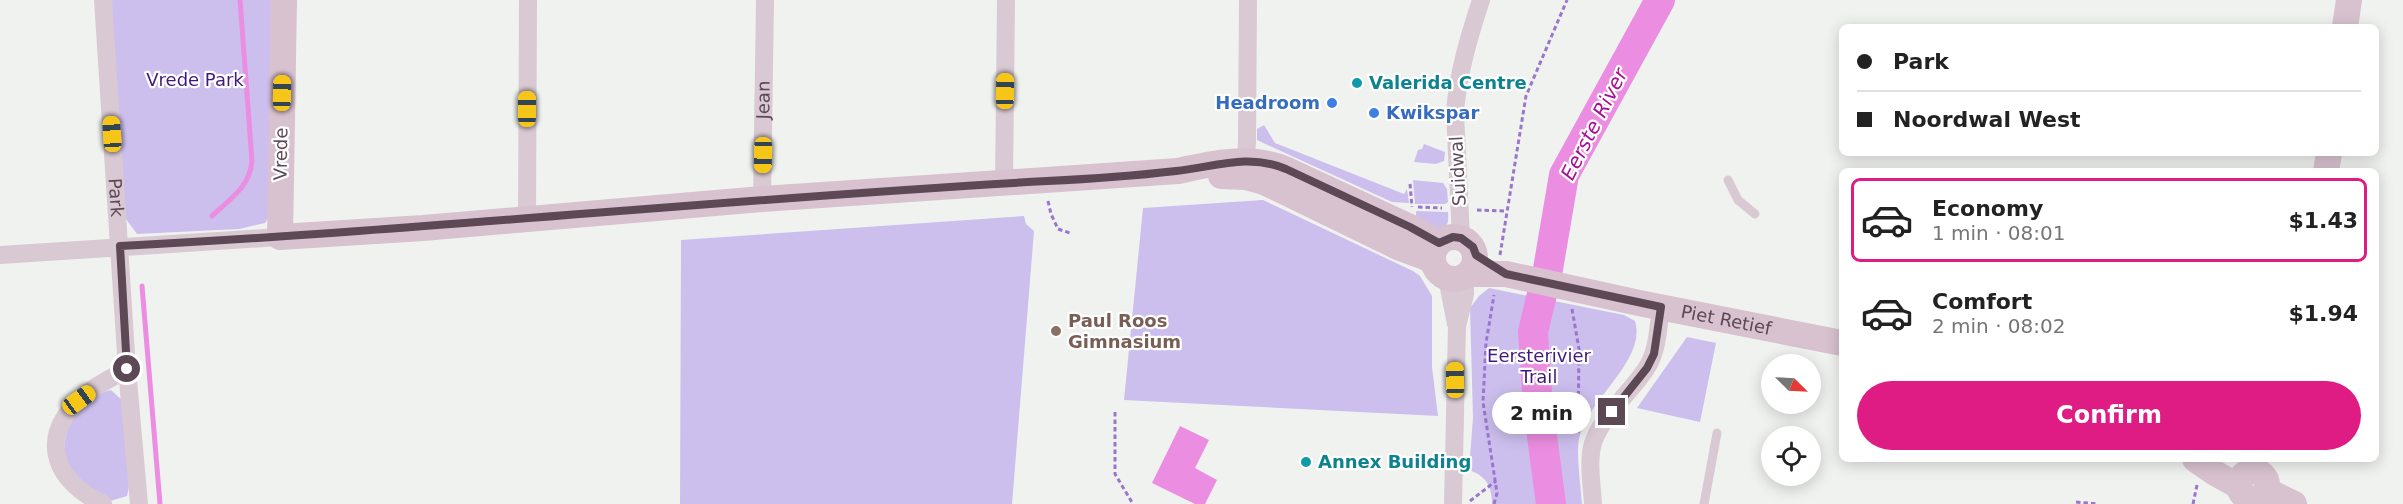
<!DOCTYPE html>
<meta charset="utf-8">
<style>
body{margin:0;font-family:"DejaVu Sans",sans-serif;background:#f2f2f2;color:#222;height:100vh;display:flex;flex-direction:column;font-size:22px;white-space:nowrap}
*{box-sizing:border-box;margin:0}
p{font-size:20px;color:#767676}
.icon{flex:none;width:33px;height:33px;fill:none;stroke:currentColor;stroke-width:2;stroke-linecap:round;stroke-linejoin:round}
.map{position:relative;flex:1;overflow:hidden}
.panel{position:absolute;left:1839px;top:168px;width:540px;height:294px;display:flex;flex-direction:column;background:#fff;border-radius:9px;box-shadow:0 3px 15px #0003}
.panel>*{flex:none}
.top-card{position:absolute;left:1839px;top:24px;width:540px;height:132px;border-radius:9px;box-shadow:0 3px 15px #0003;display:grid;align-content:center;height:132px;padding:0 18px;background:#fff}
.needle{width:39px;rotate:114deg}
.fabs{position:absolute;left:1761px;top:354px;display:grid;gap:12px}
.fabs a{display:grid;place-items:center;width:60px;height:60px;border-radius:50%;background:#fff;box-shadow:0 3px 15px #0003;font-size:30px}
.end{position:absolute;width:27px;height:27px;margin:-14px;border:8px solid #5d4855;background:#fff;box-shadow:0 0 0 3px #fff}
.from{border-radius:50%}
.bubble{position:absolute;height:42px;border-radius:21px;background:#fff;box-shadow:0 3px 15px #0003;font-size:20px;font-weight:600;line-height:42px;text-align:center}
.car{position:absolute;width:18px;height:36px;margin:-18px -9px;border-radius:8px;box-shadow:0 0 4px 2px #0007;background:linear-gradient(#f5c518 24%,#345 0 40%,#f5c518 0 76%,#345 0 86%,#f5c518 0)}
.top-card b{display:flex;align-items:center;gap:21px;height:57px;font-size:22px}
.top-card b+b{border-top:2px solid #e0e0e0}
.top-card i{width:15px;height:15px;background:#222}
ul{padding:10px 0 0;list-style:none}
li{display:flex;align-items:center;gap:18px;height:84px;margin:0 12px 9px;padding:0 6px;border:3px solid transparent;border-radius:9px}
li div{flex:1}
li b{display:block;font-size:22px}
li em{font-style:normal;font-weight:600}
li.current{border-color:#df1c84}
li>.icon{width:54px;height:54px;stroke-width:1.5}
.button{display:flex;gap:12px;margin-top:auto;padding:12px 18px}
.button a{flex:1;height:69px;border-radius:36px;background:#df1c84;color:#fff;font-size:24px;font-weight:600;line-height:69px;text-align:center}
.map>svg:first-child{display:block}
.green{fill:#ccbfee}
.water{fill:#eb8de0}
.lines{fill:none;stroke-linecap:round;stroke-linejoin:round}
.stream{stroke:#eb8de0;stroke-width:5}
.river{stroke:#eb8de0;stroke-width:30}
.path{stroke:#9a77cc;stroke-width:3;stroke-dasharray:4.5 3;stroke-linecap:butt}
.lane{stroke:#d9c9d3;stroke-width:9}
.street{stroke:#d9c9d3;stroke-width:18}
.secondary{stroke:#d8c2cf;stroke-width:26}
.route{stroke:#5d4855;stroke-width:8}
.culture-dot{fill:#0f9aa8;stroke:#fff;stroke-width:2}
.shop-dot{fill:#3f7fe0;stroke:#fff;stroke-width:2}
.education-dot{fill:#8d6e63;stroke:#fff;stroke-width:2}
.labels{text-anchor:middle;stroke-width:4.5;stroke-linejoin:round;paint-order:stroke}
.park-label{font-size:18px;fill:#41197d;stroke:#fff}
.culture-label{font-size:18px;font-weight:bold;fill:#0d838f;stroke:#fff;text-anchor:start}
.street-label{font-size:18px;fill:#5d4855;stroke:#fff}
.shop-label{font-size:18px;font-weight:bold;fill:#366cbe;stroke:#fff;text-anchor:end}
.education-label{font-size:18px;font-weight:bold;fill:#785e54;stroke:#fff;text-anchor:start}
.water-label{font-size:20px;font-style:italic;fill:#a80f97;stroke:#fff}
</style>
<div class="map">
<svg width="2403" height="504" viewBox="0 0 2403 504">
<rect width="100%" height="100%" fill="#f0f2ef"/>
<g class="green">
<path d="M109,0H276L269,217L265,223L239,229L137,234L126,219Z"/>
<path d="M1264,125L1275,143L1404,194L1407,189L1409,203L1392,202L1257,140V129Z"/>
<path d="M1424,144L1445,152L1444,161L1436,164L1414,162L1418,150L1422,149Z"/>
<path d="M1413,180L1443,183L1447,189L1448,202L1445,204H1415Z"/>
<path d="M1263,200L1413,271L1420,276L1432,296V367L1438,416L1124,400L1143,208Z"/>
<path d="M1416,211L1448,212C1449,222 1448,227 1438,231L1416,222Z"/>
<path d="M1024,216L1026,224L1034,231L1012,504H680L681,240Z"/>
<path d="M1489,288L1624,315L1635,321C1647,361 1587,399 1579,439C1576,452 1581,489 1582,504H1492C1492,486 1486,476 1469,470L1473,418L1470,308L1479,296Z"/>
<path d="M1687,337L1716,343L1700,422L1637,408Z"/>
<path d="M111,390L123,401L129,486L127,496L110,501L91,492L64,460C64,423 73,399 111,390Z"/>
</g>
<path class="water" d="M1180,426L1209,440L1195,468L1217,480L1205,504H1195L1152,483Z"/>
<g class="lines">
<g class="stream">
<path d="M212,216C230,199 250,187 252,161L240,0"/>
<path d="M142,286L160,504"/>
</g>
<path class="river" d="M1551,504L1538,406L1533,332L1548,269L1564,175L1660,0"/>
<g class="path">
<path d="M1410,184L1412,207"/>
<path d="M1048,201L1051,214L1058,229L1070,233"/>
<path d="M1418,207L1442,208"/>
<path d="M1477,210L1507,211"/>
<path d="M1500,255L1526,96L1567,0"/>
<path d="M1572,309L1579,349L1578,433"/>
<path d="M1115,412V474L1133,504"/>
<path d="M1470,501L1496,481"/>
<path d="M2076,502L2098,504"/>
<path d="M1494,504L1497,493L1483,402L1486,343L1494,295"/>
<path d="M2193,504L2197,485"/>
</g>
<g class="lane">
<path d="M1728,180L1738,200L1755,214"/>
<path d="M1704,504L1717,433"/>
</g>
<g class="street">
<path id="s1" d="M103,0L127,369L139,504"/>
<path d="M1245,172L1247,141L1248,0"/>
<path d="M1004,183L1006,0"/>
<path id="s2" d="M762,199L765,0"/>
<path d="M527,219L528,0"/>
<path d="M1461,238L1455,112C1458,73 1469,37 1481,0"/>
<path d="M0,255L280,237"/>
<path d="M1447,278L1456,324"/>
<path d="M103,504C58,483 37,442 77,402C90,388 110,379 127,369"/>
<path d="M1453,504L1457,326L1465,294V277"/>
<path d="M1593,504C1592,485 1587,458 1594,440C1605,413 1630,393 1646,369C1658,351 1658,328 1661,307"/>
</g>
<g class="secondary">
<path d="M284,0L280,237L423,228L762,199L1178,171C1213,163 1251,155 1285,169L1410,227L1439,243"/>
<path d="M2345,27L2349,0"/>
<path d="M2326,171L2329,153"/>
<path d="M1221,176L1245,177L1264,182L1400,248L1433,260"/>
<circle cx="1454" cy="258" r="21"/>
<path id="s3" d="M1469,274H1506L1639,303L1842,343"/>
<path d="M2195,459L2215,473L2240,487"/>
<circle cx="2253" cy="485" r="14"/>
<path d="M2266,490L2294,504"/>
</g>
</g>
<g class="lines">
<path class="route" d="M127,369L120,246C429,230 737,198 1047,181C1090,179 1133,176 1176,171C1214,167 1248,153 1286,169L1410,227L1439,243L1453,237L1461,238L1473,247L1476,255L1506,274L1661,307L1654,354L1647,368L1612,412"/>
</g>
<g class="culture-dot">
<circle cx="1357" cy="83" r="6"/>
<circle cx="1306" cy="462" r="6"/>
</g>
<g class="shop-dot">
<circle cx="1332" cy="103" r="6"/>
<circle cx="1374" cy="113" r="6"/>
</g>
<circle class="education-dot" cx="1056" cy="331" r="6"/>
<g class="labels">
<g class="park-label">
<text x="195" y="86">Vrede Park</text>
<text x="1539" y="362">Eersterivier<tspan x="1539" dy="21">Trail</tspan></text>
</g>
<g class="culture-label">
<text x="1369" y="89">Valerida Centre</text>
<text x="1318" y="468">Annex Building</text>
</g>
<g class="street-label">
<text dy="6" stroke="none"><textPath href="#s2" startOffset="99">Jean</textPath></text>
<text transform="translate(281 154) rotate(-89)" y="6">Vrede</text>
<text transform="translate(1458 171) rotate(-93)" y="6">Suidwal</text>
<text dy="6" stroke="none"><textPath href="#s1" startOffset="198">Park</textPath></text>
<text dy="6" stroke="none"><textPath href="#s3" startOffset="262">Piet Retief</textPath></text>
</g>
<g class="shop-label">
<text x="1320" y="109">Headroom</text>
<text x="1386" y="119" text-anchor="start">Kwikspar</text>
</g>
<g class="education-label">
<text x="1068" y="327">Paul Roos<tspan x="1068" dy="21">Gimnasium</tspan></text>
</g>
<g class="water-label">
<text transform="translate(1594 124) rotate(-63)" y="7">Eerste River</text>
</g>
</g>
</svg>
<div class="fabs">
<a><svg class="needle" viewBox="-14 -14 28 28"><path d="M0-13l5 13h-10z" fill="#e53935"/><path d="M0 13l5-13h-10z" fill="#767676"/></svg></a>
<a><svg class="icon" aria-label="locate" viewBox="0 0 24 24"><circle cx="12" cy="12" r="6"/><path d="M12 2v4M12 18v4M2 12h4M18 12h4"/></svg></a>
</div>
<i class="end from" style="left:127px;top:369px"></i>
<i class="end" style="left:1612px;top:412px"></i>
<div class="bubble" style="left:1492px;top:392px;width:99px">2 min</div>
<i class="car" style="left:1005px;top:91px;rotate:1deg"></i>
<i class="car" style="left:282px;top:93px;rotate:1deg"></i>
<i class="car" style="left:527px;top:109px;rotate:0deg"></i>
<i class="car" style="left:112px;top:134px;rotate:356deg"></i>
<i class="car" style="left:763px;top:155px;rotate:181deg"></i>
<i class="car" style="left:1455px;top:380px;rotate:359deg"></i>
<i class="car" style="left:79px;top:400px;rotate:54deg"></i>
<div class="top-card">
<b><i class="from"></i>Park</b>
<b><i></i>Noordwal West</b>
</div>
<section class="panel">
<ul>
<li class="current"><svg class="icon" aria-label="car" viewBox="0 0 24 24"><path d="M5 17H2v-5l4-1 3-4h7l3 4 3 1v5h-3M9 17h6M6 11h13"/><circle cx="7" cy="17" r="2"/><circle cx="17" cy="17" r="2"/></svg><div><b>Economy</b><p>1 min · 08:01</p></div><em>$1.43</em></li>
<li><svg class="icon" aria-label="car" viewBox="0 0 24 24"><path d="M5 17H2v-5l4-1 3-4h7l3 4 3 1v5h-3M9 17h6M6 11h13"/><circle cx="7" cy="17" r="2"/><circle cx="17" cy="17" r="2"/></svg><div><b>Comfort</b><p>2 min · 08:02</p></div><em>$1.94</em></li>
</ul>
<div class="button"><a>Confirm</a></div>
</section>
</div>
